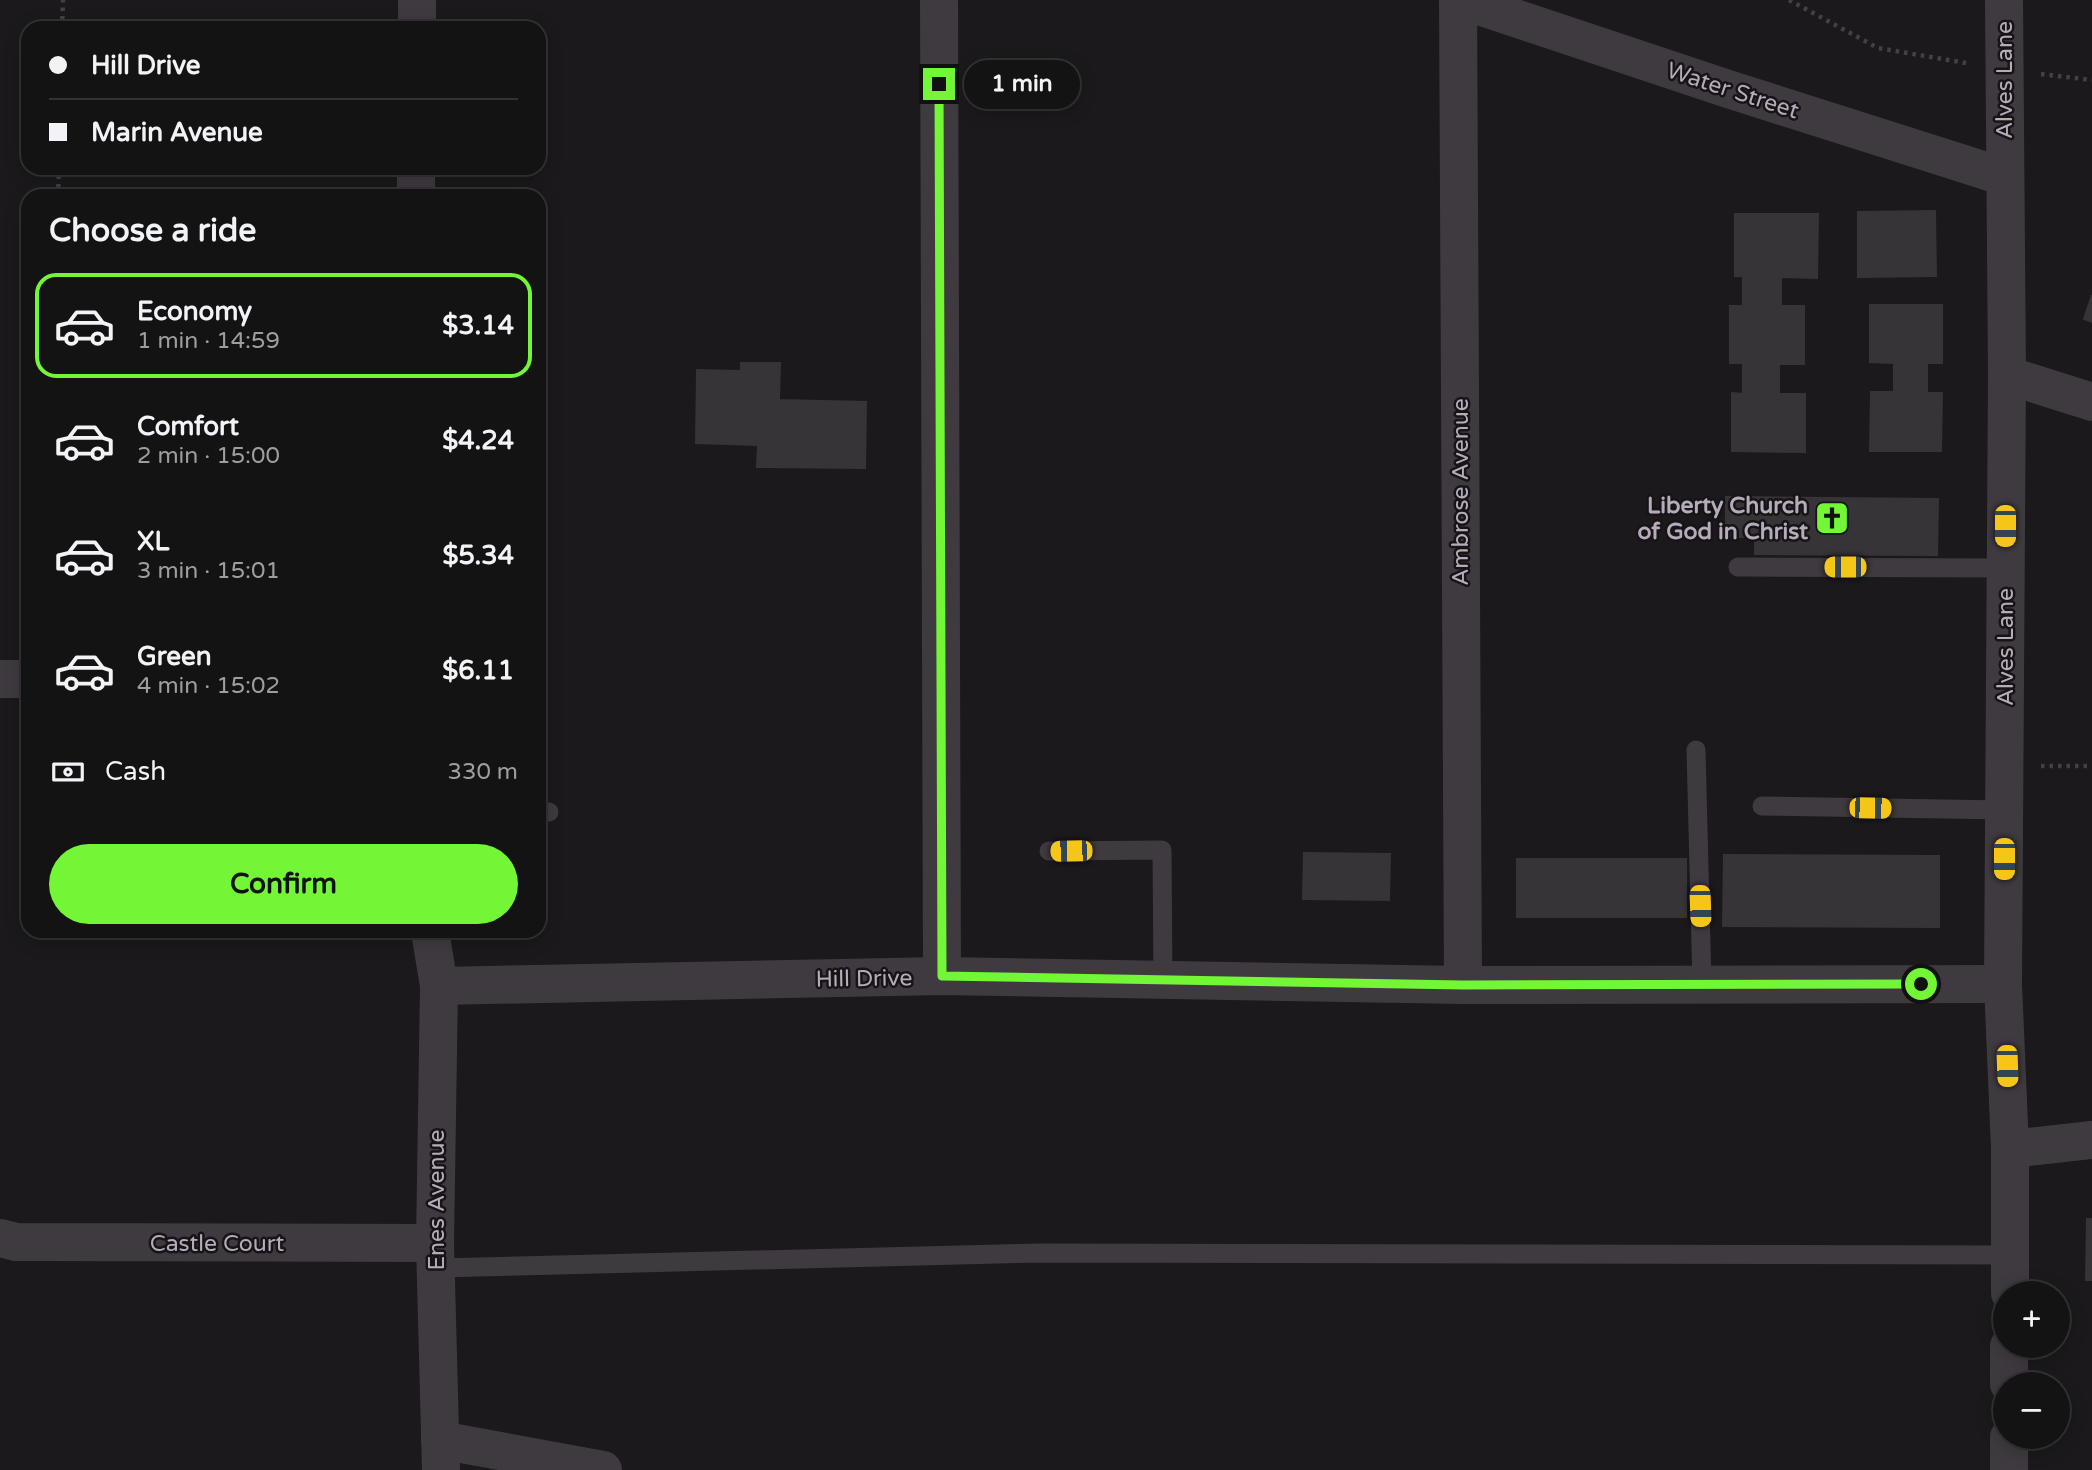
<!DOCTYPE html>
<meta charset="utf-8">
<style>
body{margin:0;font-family:"Varela Round",sans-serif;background:#212022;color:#f1f3f6;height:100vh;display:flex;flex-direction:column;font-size:26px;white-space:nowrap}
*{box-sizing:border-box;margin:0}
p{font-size:23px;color:#9d9ea0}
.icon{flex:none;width:38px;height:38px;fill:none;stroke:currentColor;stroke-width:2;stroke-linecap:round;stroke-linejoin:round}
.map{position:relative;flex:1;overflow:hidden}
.side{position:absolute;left:21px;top:189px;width:525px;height:749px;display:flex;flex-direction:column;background:#141314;border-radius:21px;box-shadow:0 4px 18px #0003,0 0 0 2px #333234}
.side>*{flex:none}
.banner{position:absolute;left:21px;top:21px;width:525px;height:154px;border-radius:21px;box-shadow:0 4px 18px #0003,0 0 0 2px #333234;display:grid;align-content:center;height:154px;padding:0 28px;background:#141314}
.controls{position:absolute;left:1993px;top:1281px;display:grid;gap:14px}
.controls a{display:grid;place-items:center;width:77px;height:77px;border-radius:50%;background:#141314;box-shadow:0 4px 18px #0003,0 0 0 2px #333234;font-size:35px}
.end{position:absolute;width:32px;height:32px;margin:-16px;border:9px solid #72f636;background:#111;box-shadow:0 0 0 4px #111}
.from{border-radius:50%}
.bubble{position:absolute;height:49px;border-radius:24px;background:#141314;box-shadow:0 4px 18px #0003,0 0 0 2px #333234;font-size:23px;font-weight:700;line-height:49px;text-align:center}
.car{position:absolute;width:21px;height:42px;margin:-21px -10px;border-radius:9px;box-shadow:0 0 5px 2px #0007;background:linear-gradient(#f5c518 24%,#345 0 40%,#f5c518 0 76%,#345 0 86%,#f5c518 0)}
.banner b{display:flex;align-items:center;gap:24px;height:66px;font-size:26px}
.banner b+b{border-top:2px solid #333234}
.banner i{width:18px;height:18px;background:#f1f3f6}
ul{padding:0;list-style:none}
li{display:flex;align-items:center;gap:21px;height:105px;margin:0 14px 10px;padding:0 14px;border:4px solid transparent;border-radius:21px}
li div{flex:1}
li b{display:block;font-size:26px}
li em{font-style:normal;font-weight:700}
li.current{border-color:#72f636}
li>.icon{width:63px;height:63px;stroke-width:1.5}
h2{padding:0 28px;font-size:32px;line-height:84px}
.pay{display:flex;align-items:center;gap:18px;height:77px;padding:0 28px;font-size:26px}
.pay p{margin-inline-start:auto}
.cta{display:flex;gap:14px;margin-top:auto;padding:14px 28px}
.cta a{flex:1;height:80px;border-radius:42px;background:#72f636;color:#111;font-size:28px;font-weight:700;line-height:80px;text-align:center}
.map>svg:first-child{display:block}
.building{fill:#373437;stroke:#373337;stroke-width:2}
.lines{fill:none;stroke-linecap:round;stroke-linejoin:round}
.path{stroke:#454047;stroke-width:4.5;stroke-dasharray:3.5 5;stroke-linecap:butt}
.service{stroke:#3f3a40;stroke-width:19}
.minor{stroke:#3f3a40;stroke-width:38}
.tertiary{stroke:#3f3a40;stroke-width:38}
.route{stroke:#72f636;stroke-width:9}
.labels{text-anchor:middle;stroke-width:5;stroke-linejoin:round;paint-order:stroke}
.street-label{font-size:23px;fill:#b6abbb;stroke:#161416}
.poi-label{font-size:23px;font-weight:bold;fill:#b6abbb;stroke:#161416;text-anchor:end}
</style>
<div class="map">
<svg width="2092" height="1470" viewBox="0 0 2092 1470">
<rect width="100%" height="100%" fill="#1b191b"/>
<g class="building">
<path d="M1935,211L1936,276L1858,277V212Z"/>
<path d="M1735,214H1818L1817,278L1781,277V306H1804V364H1779V394H1805V452L1732,451V393L1743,394V363H1730V306H1743V276H1735Z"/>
<path d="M2092,295V322L2084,319Z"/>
<path d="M1870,305H1942V363H1927V393H1942L1941,451H1870L1871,392H1894V363L1870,362Z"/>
<path d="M741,363H780L779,400L866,402L865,468L757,467L758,445L696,443L697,370L741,371Z"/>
<path d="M1726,497L1938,499L1937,555L1755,554V537H1726Z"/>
<path d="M1304,853L1390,854L1389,900L1303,899Z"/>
<path d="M1724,855L1939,856V927L1723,926Z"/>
<rect x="1517" y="859" width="169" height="58"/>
<path d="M2087,1219H2092V1280H2086Z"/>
</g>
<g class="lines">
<g class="path">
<path d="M1789,0L1878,48L1966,63"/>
<path d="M62,28L63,0"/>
<path d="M2041,74L2092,80"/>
<path d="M58,196L59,168"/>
<path d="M2041,766H2092"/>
</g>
<g class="service">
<path d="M1738,567L2005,568"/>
<path d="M1696,750L1702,985"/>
<path d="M1762,806L2005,810"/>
<path d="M539,812H549"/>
<path d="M1049,851L1162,850L1163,980"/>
<path d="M436,1268L1040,1253L2010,1255"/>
</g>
<g class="minor">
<path d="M939,0L942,976"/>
<path d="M1458,0L1463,985"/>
<path d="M1461,0L1725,88L2005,177"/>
<path d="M417,28V0"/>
<path d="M416,196V168"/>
<path d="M2007,375L2092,402"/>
<path d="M0,679H28"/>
<path d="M430,931L439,986L435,1243L441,1470"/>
<path d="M439,986L942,976L1463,985L2003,984"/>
<path d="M2010,1149L2092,1140"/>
<path d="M0,1238L16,1242L435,1243"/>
<path d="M440,1440L603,1470"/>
</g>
<g class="tertiary">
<path d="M2004,0L2007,375L2003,984L2010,1149V1293"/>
<path d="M2009,1384V1346"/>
<path d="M2009,1437V1470"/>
</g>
</g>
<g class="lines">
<path class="route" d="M939,84L942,976L1463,985L1921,984"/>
</g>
<defs>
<g id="church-square" transform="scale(1.75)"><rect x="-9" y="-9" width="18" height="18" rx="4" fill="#72f636" stroke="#161416"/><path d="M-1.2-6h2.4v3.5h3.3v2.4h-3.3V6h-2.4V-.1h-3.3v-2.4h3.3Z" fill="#111"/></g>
</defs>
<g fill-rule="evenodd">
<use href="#church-square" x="1832" y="518"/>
</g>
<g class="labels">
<g class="street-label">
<text transform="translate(2004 80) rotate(-90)" y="8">Alves Lane</text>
<text transform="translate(1733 90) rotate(18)" y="8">Water Street</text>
<text transform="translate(1460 492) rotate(-90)" y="8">Ambrose Avenue</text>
<text transform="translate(2005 647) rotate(-90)" y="8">Alves Lane</text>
<text transform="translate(864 978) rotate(-1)" y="8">Hill Drive</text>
<text transform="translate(436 1200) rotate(-90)" y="8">Enes Avenue</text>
<text x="217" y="1251">Castle Court</text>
</g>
<g class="poi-label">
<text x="1808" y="513">Liberty Church<tspan x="1808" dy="26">of God in Christ</tspan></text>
</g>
</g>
</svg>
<div class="controls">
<a>+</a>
<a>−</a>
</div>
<i class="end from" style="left:1921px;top:984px"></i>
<i class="end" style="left:939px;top:84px"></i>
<div class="bubble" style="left:964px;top:60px;width:116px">1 min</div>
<i class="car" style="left:2005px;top:526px;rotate:180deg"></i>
<i class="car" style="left:1845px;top:567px;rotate:270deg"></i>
<i class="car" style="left:1870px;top:808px;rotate:91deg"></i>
<i class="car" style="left:1071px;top:851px;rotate:269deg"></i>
<i class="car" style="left:2004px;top:859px;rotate:180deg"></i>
<i class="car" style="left:1700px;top:906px;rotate:178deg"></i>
<i class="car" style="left:2007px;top:1066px;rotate:178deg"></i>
<div class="banner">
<b><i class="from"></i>Hill Drive</b>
<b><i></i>Marin Avenue</b>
</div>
<section class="side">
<h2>Choose a ride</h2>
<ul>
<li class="current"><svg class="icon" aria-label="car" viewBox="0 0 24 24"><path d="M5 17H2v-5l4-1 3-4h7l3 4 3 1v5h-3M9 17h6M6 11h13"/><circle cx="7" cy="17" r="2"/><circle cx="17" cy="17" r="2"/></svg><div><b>Economy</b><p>1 min · 14:59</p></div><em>$3.14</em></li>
<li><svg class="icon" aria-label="car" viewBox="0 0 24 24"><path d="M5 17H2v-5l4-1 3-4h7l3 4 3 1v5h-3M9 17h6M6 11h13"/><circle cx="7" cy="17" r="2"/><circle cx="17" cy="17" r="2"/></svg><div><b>Comfort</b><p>2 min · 15:00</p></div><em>$4.24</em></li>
<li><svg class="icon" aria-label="car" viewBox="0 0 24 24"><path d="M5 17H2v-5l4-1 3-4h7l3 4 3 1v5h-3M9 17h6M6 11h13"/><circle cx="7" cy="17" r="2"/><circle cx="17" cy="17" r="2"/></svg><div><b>XL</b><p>3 min · 15:01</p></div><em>$5.34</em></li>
<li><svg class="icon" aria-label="car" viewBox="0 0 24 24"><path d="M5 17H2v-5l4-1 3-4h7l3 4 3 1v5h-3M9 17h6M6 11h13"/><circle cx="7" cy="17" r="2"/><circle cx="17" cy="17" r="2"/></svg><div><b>Green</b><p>4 min · 15:02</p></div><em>$6.11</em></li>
</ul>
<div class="pay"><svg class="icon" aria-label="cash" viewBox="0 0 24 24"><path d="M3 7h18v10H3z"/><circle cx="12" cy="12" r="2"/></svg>Cash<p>330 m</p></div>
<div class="cta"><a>Confirm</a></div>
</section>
</div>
